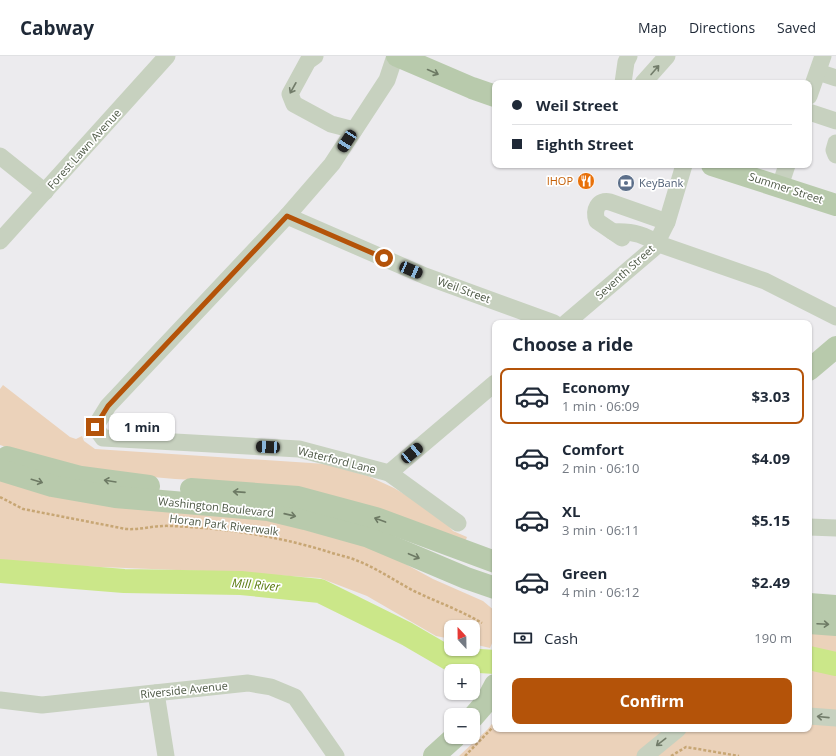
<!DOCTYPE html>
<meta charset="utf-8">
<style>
body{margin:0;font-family:"Open Sans",sans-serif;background:#f6f6f7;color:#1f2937;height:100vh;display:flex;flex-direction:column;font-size:15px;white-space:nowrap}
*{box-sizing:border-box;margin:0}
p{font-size:13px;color:#747a83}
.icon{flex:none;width:22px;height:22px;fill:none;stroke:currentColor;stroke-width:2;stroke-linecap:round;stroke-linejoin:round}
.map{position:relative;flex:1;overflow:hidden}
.sheet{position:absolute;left:492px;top:264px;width:320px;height:412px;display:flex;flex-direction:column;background:#fff;border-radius:8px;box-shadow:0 1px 3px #0004}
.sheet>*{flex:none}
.top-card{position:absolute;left:492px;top:24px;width:320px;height:88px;border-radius:8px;box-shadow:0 1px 3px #0004;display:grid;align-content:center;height:88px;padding:0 20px;background:#fff}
.needle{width:26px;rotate:338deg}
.fabs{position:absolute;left:444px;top:564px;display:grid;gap:8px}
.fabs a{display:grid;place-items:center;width:36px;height:36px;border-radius:8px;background:#fff;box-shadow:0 1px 3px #0004;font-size:20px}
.end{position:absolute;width:18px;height:18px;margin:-9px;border:5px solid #b45309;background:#fff;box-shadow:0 0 0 2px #fff}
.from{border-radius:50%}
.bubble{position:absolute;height:28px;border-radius:8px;background:#fff;box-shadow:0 1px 3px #0004;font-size:13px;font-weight:700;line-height:28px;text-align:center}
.car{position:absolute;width:12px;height:24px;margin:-12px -6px;border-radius:5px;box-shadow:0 0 3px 1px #0007;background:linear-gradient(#222 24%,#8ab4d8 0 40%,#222 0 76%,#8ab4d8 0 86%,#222 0)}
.top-card b{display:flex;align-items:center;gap:14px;height:38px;font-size:15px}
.top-card b+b{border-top:1px solid #e0e1e3}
.top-card i{width:10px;height:10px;background:#1f2937}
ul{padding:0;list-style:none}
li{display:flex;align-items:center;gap:12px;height:56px;margin:0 8px 6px;padding:0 12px;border:2px solid transparent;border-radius:8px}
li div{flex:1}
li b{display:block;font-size:15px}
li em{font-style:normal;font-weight:700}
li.current{border-color:#b45309}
li>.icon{width:36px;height:36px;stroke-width:1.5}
h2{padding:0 20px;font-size:18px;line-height:48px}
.pay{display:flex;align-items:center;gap:10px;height:44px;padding:0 20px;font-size:15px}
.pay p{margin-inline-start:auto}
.primary-button{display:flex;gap:8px;margin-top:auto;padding:8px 20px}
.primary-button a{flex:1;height:46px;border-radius:8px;background:#b45309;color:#fff;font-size:16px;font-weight:700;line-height:46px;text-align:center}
header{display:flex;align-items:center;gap:24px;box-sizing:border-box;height:56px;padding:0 20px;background:#fff;border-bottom:1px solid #e0e1e3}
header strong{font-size:19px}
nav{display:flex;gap:22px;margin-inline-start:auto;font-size:14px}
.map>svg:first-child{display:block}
.green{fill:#ebd2ba}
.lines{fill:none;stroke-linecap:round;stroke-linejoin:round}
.river{stroke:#cbe789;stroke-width:24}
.path{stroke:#c7a674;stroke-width:2.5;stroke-dasharray:3 2;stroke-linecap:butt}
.minor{stroke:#c7d1bf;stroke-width:17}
.major{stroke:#b8caac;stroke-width:22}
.oneway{stroke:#727c6a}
.oneway2{stroke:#6d7a64}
.route{stroke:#b45309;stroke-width:5}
.labels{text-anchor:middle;stroke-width:3.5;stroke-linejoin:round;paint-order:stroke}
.street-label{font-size:11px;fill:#4d5845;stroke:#fff}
.food-label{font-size:11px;fill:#c56008;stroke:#fff;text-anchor:end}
.service-label{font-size:11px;fill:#4e5e75;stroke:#fff;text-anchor:start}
.water-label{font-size:12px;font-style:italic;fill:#5b7b12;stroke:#fff}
</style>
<header>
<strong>Cabway</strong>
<nav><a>Map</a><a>Directions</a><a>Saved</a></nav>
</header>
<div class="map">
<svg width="836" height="700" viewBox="0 0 836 700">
<rect width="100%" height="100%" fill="#ecebee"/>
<g class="green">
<path d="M3,329L70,381L76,383L82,380L84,385L95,393L326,408L368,420L394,432L416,445L445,466L453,475L467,481L465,486L236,426L175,423L107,417L6,391L0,389V333Z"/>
<path d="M0,423L256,462L316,474L385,497L433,523L483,545L495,555V586L493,585L490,592L473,588V571H451V583L436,580L367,540L320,522L227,516L0,507Z"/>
<path d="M809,574L836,576V700H459L487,674L495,664V673H809Z"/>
</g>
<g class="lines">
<g class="river">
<path d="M0,515L124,525L241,527L320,535L407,578L450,603L495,606"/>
<path d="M809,602L836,608"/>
</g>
<g class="path">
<path d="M0,441L23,453L126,473C141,474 155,469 171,470C224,472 278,480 329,496C338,499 349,501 358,505C378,513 395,525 414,535C437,546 460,554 482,567"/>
<path d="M465,700L493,671L495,665"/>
<path d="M671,700L686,691L739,700"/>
</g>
<g class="minor">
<path d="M315,0L308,5L290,38L294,48L331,68L354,74"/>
<path d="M395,0L387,24L332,108L287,160L108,350L95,371L103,382L299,393L389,417L458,467"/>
<path d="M818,16L836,22"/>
<path d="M623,27L626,6L629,0"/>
<path d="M643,27L667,0"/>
<path d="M809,40L823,0"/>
<path d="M809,56L836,65"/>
<path d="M836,87L834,94L836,99"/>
<path d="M0,100L45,136"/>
<path d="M780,130L787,109"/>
<path d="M287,160L425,220L554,267"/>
<path d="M613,176C629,175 644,178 656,187L765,225L836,261"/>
<path d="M622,182L597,165C593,154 598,143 610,146L667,166"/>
<path d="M0,185L167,0"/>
<path d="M566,267L654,192L667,166L684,109"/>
<path d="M389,417L495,327"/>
<path d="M809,471L836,472"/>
<path d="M156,637L166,700"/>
<path d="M0,644L42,649L248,627L271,631L295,641L336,700"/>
<path d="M809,660L836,662"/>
<path d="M645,700L678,673"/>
</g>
<g class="major">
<path d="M397,0L472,32L495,40"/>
<path d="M712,109L836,149"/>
<path d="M809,314L836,291"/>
<path d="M7,401L81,421L149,430"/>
<path d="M0,414L52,430L115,441L268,454L305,463L369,481L466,522L495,532"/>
<path d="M191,433L298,441L376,462L495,506"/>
<path d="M809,548L836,550"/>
<path d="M809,567L836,569"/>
<path d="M473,661L486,646L495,629"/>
<path d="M434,700L455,681"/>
</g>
</g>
<defs><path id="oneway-shaft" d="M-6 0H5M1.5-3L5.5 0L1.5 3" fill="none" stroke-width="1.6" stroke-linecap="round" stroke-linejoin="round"/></defs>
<g class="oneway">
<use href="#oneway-shaft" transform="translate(655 14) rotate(-49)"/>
<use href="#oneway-shaft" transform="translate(293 32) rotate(119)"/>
<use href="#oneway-shaft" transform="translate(823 661) rotate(-174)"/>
<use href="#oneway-shaft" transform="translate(661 686) rotate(142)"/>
</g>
<g class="oneway2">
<use href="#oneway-shaft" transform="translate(433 16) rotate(24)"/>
<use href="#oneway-shaft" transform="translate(37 425) rotate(17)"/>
<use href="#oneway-shaft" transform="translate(110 425) rotate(-171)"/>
<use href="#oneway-shaft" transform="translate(239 436) rotate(-176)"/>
<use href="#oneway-shaft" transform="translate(290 459) rotate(13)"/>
<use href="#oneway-shaft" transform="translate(380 464) rotate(-160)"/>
<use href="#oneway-shaft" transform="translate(414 500) rotate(23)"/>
<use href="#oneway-shaft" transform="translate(823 568) rotate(3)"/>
</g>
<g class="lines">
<path class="route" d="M95,371L108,350L287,160L384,202"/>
</g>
<defs>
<g id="restaurant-disc" transform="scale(0.9)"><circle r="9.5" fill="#e8710a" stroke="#fff"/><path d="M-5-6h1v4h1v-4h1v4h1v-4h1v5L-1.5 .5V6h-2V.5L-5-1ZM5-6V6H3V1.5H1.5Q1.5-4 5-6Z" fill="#fff"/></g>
<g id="bank-disc" transform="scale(0.9)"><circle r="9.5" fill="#5c6f8a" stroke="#fff"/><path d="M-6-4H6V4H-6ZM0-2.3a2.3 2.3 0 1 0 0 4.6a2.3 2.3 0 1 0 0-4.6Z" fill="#fff"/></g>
</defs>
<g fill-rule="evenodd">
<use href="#restaurant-disc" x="586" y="125"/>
<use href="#bank-disc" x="626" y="127"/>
</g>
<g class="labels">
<g class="street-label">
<text transform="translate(84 93) rotate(-48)" y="4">Forest Lawn Avenue</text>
<text transform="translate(786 132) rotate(18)" y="4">Summer Street</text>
<text transform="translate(625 216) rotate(-42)" y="4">Seventh Street</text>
<text transform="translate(464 234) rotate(20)" y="4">Weil Street</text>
<text transform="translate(337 404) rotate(14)" y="4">Waterford Lane</text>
<text transform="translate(216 451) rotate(6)" y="4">Washington Boulevard</text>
<text transform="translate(224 469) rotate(7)" y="4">Horan Park Riverwalk</text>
<text transform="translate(184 634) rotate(-6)" y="4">Riverside Avenue</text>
</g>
<g class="food-label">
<text x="573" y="129">IHOP</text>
</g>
<g class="service-label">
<text x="639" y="131">KeyBank</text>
</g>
<g class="water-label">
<text transform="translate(256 529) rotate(5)" y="4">Mill River</text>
</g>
</g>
</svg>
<div class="fabs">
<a><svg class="needle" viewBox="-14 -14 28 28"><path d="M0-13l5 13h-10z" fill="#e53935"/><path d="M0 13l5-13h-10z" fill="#747a83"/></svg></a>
<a>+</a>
<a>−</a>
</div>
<i class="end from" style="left:384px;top:202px"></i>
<i class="end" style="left:95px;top:371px"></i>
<div class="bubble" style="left:109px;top:357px;width:66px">1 min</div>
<i class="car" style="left:347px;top:85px;rotate:213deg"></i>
<i class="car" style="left:411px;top:214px;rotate:113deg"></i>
<i class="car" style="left:268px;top:391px;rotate:273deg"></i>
<i class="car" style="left:412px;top:397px;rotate:50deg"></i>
<div class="top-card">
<b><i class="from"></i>Weil Street</b>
<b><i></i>Eighth Street</b>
</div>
<section class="sheet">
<h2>Choose a ride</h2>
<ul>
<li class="current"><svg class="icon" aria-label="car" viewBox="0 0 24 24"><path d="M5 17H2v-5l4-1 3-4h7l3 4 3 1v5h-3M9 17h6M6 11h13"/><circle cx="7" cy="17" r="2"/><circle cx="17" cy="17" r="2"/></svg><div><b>Economy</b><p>1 min · 06:09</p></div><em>$3.03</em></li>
<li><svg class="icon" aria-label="car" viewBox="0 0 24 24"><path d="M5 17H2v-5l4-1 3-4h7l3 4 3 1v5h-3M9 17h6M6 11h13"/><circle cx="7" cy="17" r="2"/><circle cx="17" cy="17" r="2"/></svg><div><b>Comfort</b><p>2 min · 06:10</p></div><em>$4.09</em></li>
<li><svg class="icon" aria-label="car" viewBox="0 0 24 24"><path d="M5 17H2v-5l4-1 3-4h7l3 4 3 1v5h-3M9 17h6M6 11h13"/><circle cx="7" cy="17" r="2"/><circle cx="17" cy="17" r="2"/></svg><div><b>XL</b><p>3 min · 06:11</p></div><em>$5.15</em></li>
<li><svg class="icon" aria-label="car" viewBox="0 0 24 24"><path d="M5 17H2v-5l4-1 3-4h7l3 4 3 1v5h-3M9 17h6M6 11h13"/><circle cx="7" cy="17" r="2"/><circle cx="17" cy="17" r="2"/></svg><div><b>Green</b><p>4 min · 06:12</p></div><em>$2.49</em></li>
</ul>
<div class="pay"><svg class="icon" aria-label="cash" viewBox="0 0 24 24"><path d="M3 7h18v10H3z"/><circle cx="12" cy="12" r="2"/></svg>Cash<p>190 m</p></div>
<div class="primary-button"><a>Confirm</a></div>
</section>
</div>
